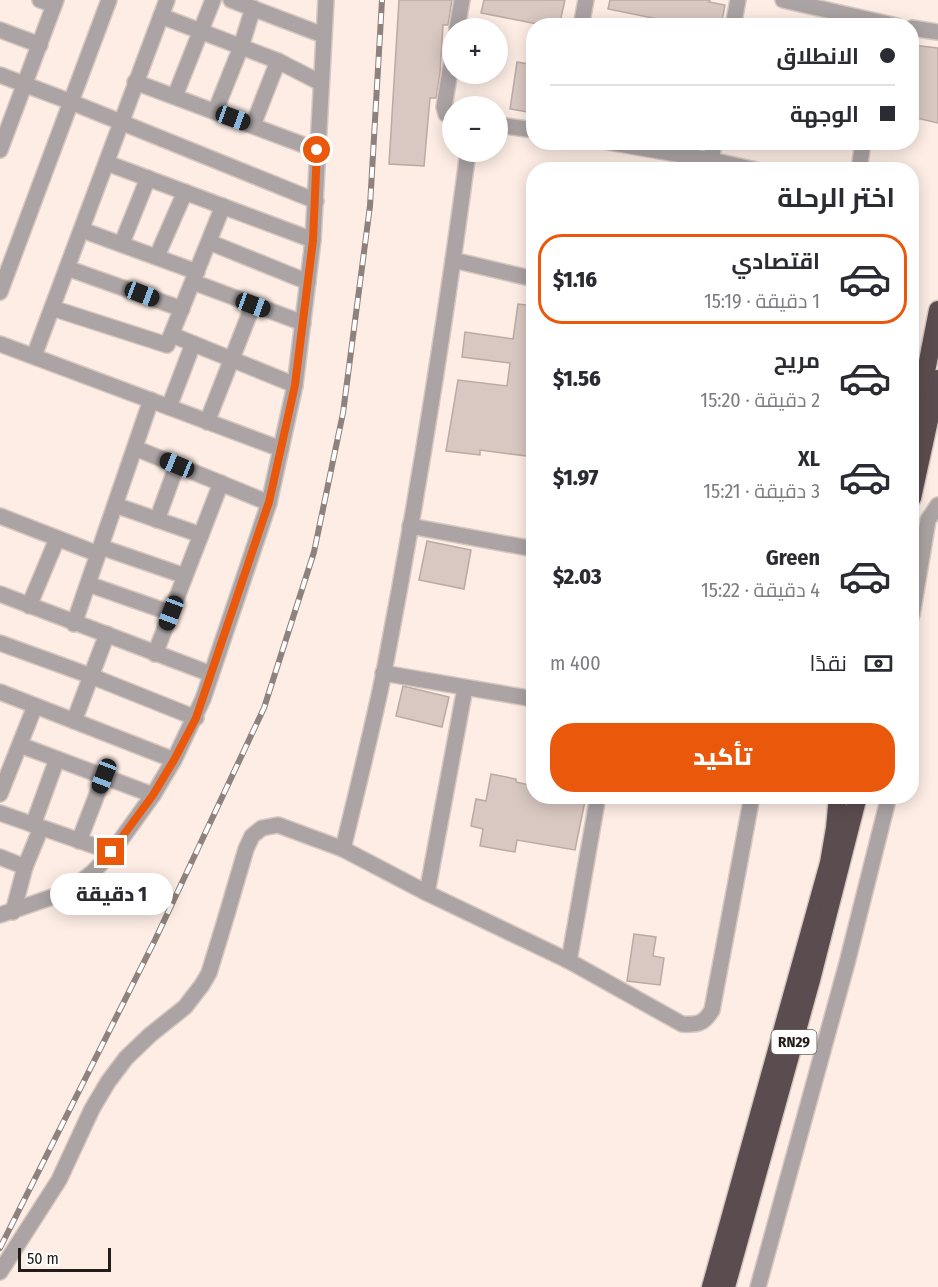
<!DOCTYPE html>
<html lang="ar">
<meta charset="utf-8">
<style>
body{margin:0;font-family:"Fira Sans Condensed",Cairo,sans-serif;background:#f2f2f3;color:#2b2b33;direction:rtl;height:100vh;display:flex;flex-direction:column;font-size:22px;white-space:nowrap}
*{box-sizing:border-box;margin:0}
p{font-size:20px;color:#7c7c81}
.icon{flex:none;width:33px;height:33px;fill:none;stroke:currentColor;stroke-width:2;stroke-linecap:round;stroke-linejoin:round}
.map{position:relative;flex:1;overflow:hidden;direction:ltr}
.panel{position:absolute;left:526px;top:162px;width:393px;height:642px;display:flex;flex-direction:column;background:#fff;border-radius:24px;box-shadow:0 3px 15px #0003;direction:rtl}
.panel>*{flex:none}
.guide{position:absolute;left:526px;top:18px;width:393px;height:132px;border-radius:24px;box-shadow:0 3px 15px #0003;direction:rtl;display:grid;align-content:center;height:132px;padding:0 24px;background:#fff}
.buttons{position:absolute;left:442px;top:18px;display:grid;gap:12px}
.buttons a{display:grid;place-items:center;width:66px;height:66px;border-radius:50%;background:#fff;box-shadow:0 3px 15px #0003;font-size:30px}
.scale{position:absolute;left:18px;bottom:15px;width:93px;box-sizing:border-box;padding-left:6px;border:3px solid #231d1a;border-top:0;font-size:16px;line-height:21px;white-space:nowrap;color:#231d1a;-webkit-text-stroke:4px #fefefe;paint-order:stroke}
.end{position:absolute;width:27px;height:27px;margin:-14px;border:8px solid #ea580c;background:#fff;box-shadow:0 0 0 3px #fff}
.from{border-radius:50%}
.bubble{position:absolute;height:42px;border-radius:21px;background:#fff;box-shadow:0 3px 15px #0003;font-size:20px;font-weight:800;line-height:42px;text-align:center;direction:rtl}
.car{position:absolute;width:18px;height:36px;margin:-18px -9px;border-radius:8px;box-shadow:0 0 4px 2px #0007;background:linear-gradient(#222 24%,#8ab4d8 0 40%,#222 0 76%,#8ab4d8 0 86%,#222 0)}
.guide b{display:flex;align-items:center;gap:21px;height:57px;font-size:22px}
.guide b+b{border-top:2px solid #e1e1e2}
.guide i{width:15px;height:15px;background:#2b2b33}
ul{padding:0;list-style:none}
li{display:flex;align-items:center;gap:18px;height:90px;margin:0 12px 9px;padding:0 12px;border:3px solid transparent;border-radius:24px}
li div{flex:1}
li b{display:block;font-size:22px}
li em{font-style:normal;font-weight:800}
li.active{border-color:#ea580c}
li>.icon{width:54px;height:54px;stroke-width:1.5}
h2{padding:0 24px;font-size:27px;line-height:72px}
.pay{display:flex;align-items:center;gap:15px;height:66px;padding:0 24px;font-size:22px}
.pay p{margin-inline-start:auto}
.cta{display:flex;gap:12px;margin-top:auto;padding:12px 24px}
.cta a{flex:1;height:69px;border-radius:24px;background:#ea580c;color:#fff;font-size:24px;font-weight:800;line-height:69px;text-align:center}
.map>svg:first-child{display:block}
.building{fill:#d8c8c1;stroke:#baaaa3;stroke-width:1.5}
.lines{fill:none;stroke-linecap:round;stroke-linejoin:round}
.minor-casing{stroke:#d6c8c0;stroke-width:18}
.highway-casing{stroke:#d6c8c0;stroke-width:21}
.minor{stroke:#aba3a4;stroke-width:15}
.highway{stroke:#5b4c4f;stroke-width:18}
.rail-casing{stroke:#8d827d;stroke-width:6}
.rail{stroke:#fefefe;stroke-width:4;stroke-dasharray:11;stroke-linecap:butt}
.route{stroke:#ea580c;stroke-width:8}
.labels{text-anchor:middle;stroke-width:5;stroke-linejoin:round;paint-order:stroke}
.shield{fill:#fefefe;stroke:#65605e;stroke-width:1.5}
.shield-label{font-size:15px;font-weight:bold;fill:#231d1a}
</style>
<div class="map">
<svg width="938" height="1287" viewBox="0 0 938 1287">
<rect width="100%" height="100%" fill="#fdede5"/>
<g class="building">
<path d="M399,0H452L448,25H443L440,73L436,98H430L424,166L389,164Z"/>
<path d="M484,0H565L560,22L549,20L548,26L481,13Z"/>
<path d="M610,0H710L709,2L725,5L721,26H692L608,9Z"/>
<path d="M912,45L938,48V123L912,117Z"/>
<path d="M517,62L534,65V113L510,109Z"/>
<path d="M518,304L534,306V457L480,450V455L446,451L458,380L507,386L510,363L462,357L465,332L513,339Z"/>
<path d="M427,541L471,550L464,589L419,580Z"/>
<path d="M403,686L449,697L442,727L396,716Z"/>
<path d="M491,774L516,779V782L534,786V796H586L575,850L517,840L515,852L480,846L483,829L471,826L476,799L486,801Z"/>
<path d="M634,934L656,937L653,956L664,958L660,985L627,981Z"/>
</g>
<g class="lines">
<g class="minor-casing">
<g id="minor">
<path d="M40,0L54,5"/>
<path d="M231,0L323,35"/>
<path d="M783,0L897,26"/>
<path d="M161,16L278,61L321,83"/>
<path d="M581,26L586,0"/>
<path d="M733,26L738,0"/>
<path d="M457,28L462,0"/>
<path d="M912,28L938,32"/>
<path d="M0,30L40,45"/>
<path d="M453,53L444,107L446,114L453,118"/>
<path d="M0,75L71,102L316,201"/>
<path d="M135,82L317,150"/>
<path d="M175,96L213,0"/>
<path d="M215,112L241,47L253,8"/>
<path d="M253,125L278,61"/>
<path d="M498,125L534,130"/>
<path d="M608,142L711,160L756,170"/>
<path d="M0,150L56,0"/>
<path d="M107,163L313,240"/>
<path d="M710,169L714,142"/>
<path d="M859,170L863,142"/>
<path d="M82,230L197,272"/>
<path d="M209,242L308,282"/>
<path d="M122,243L148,178"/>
<path d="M157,256L185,192"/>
<path d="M453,260L534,279"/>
<path d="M67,268L182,309"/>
<path d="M193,282L303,323"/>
<path d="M0,292L109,0"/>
<path d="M52,308L167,345L223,206"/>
<path d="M172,335L295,385"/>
<path d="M0,344L281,449"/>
<path d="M34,356L167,0"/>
<path d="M169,407L193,344"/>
<path d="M207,422L253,305"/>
<path d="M135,448L269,503"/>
<path d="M115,505L201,535"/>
<path d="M0,516L98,554"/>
<path d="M157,520L177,465"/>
<path d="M410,526L534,549"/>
<path d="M101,547L185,576"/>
<path d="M88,584L171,613"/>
<path d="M0,594L211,674"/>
<path d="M29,606L57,539"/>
<path d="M912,615L928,520L938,505"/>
<path d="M74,624L151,400"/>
<path d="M0,643L91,676L196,718"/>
<path d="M155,654L221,483"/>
<path d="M383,673L534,699"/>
<path d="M0,692L174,760"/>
<path d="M74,721L107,634"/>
<path d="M20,745L153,795"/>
<path d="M0,794L35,706"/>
<path d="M0,813L112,852"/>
<path d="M33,825L57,759"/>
<path d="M79,841L104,776"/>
<path d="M343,849C357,790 372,731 384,672C417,500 445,325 468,152"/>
<path d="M0,857L25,867"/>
<path d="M427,893L465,688"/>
<path d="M13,912L25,867L41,828"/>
<path d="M0,915L55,896L77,885L93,872L112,852L153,795L174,760L203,699L269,503L295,385L313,240L326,0"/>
<path d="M569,961L598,796"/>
<path d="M0,1272L59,1180L92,1109L108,1082L126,1058L150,1035L185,1007L202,985L209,973L224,924L246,849L252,836L262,828L278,825L343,849L427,893L569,961L682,1024C697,1025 704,1024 712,1010L752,796"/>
<path d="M758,1287L847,963L889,796"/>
</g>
</g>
<g class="highway-casing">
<g id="highway">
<path d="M912,443L938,310"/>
<path d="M912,498L938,379"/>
<path d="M711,1287L829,863L835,828L838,796"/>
<path d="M726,1287L811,980L858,796"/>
</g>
</g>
<use href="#minor" class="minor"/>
<use href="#highway" class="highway"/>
<g class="rail-casing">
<path id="rail" d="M0,1248L155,940L264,708L314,552L343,413L370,206L382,0"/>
</g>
<use href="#rail" class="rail"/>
</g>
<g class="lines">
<path class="route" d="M111,852L153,795L174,760L196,718L269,502L295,385L313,240L317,150"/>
</g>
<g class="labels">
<rect class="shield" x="771.5" y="1030" width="45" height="24" rx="4.5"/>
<g class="shield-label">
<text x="794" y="1047">RN29</text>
</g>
</g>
</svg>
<div class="buttons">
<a>+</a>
<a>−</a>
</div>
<div class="scale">50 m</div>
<i class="end from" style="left:317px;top:150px"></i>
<i class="end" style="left:111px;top:852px"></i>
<div class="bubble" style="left:50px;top:873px;width:123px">1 دقيقة</div>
<i class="car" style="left:233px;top:118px;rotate:110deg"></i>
<i class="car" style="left:142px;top:294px;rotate:111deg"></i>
<i class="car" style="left:253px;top:305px;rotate:110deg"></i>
<i class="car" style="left:177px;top:465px;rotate:292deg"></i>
<i class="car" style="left:171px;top:613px;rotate:201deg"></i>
<i class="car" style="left:104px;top:776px;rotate:201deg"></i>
<div class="guide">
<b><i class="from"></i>الانطلاق</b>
<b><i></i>الوجهة</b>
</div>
<section class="panel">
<h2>اختر الرحلة</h2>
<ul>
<li class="active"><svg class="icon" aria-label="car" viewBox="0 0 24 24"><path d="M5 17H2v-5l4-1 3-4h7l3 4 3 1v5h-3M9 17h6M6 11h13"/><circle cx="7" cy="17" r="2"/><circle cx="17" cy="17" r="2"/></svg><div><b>اقتصادي</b><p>1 دقيقة · 15:19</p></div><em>$1.16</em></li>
<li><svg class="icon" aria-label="car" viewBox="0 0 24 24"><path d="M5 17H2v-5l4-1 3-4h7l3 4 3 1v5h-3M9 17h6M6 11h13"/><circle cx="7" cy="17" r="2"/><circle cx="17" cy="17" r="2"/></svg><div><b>مريح</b><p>2 دقيقة · 15:20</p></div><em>$1.56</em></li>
<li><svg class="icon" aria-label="car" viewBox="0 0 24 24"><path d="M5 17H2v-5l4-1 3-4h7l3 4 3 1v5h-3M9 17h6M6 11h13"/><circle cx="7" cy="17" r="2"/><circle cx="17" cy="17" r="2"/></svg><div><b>XL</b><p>3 دقيقة · 15:21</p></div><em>$1.97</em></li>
<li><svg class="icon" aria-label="car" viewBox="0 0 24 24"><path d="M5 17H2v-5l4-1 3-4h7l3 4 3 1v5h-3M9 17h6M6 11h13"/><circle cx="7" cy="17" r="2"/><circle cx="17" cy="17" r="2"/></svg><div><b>Green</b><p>4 دقيقة · 15:22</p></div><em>$2.03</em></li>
</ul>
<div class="pay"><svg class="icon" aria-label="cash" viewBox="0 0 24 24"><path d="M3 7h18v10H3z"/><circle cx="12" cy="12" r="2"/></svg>نقدًا<p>400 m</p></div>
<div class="cta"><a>تأكيد</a></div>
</section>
</div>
